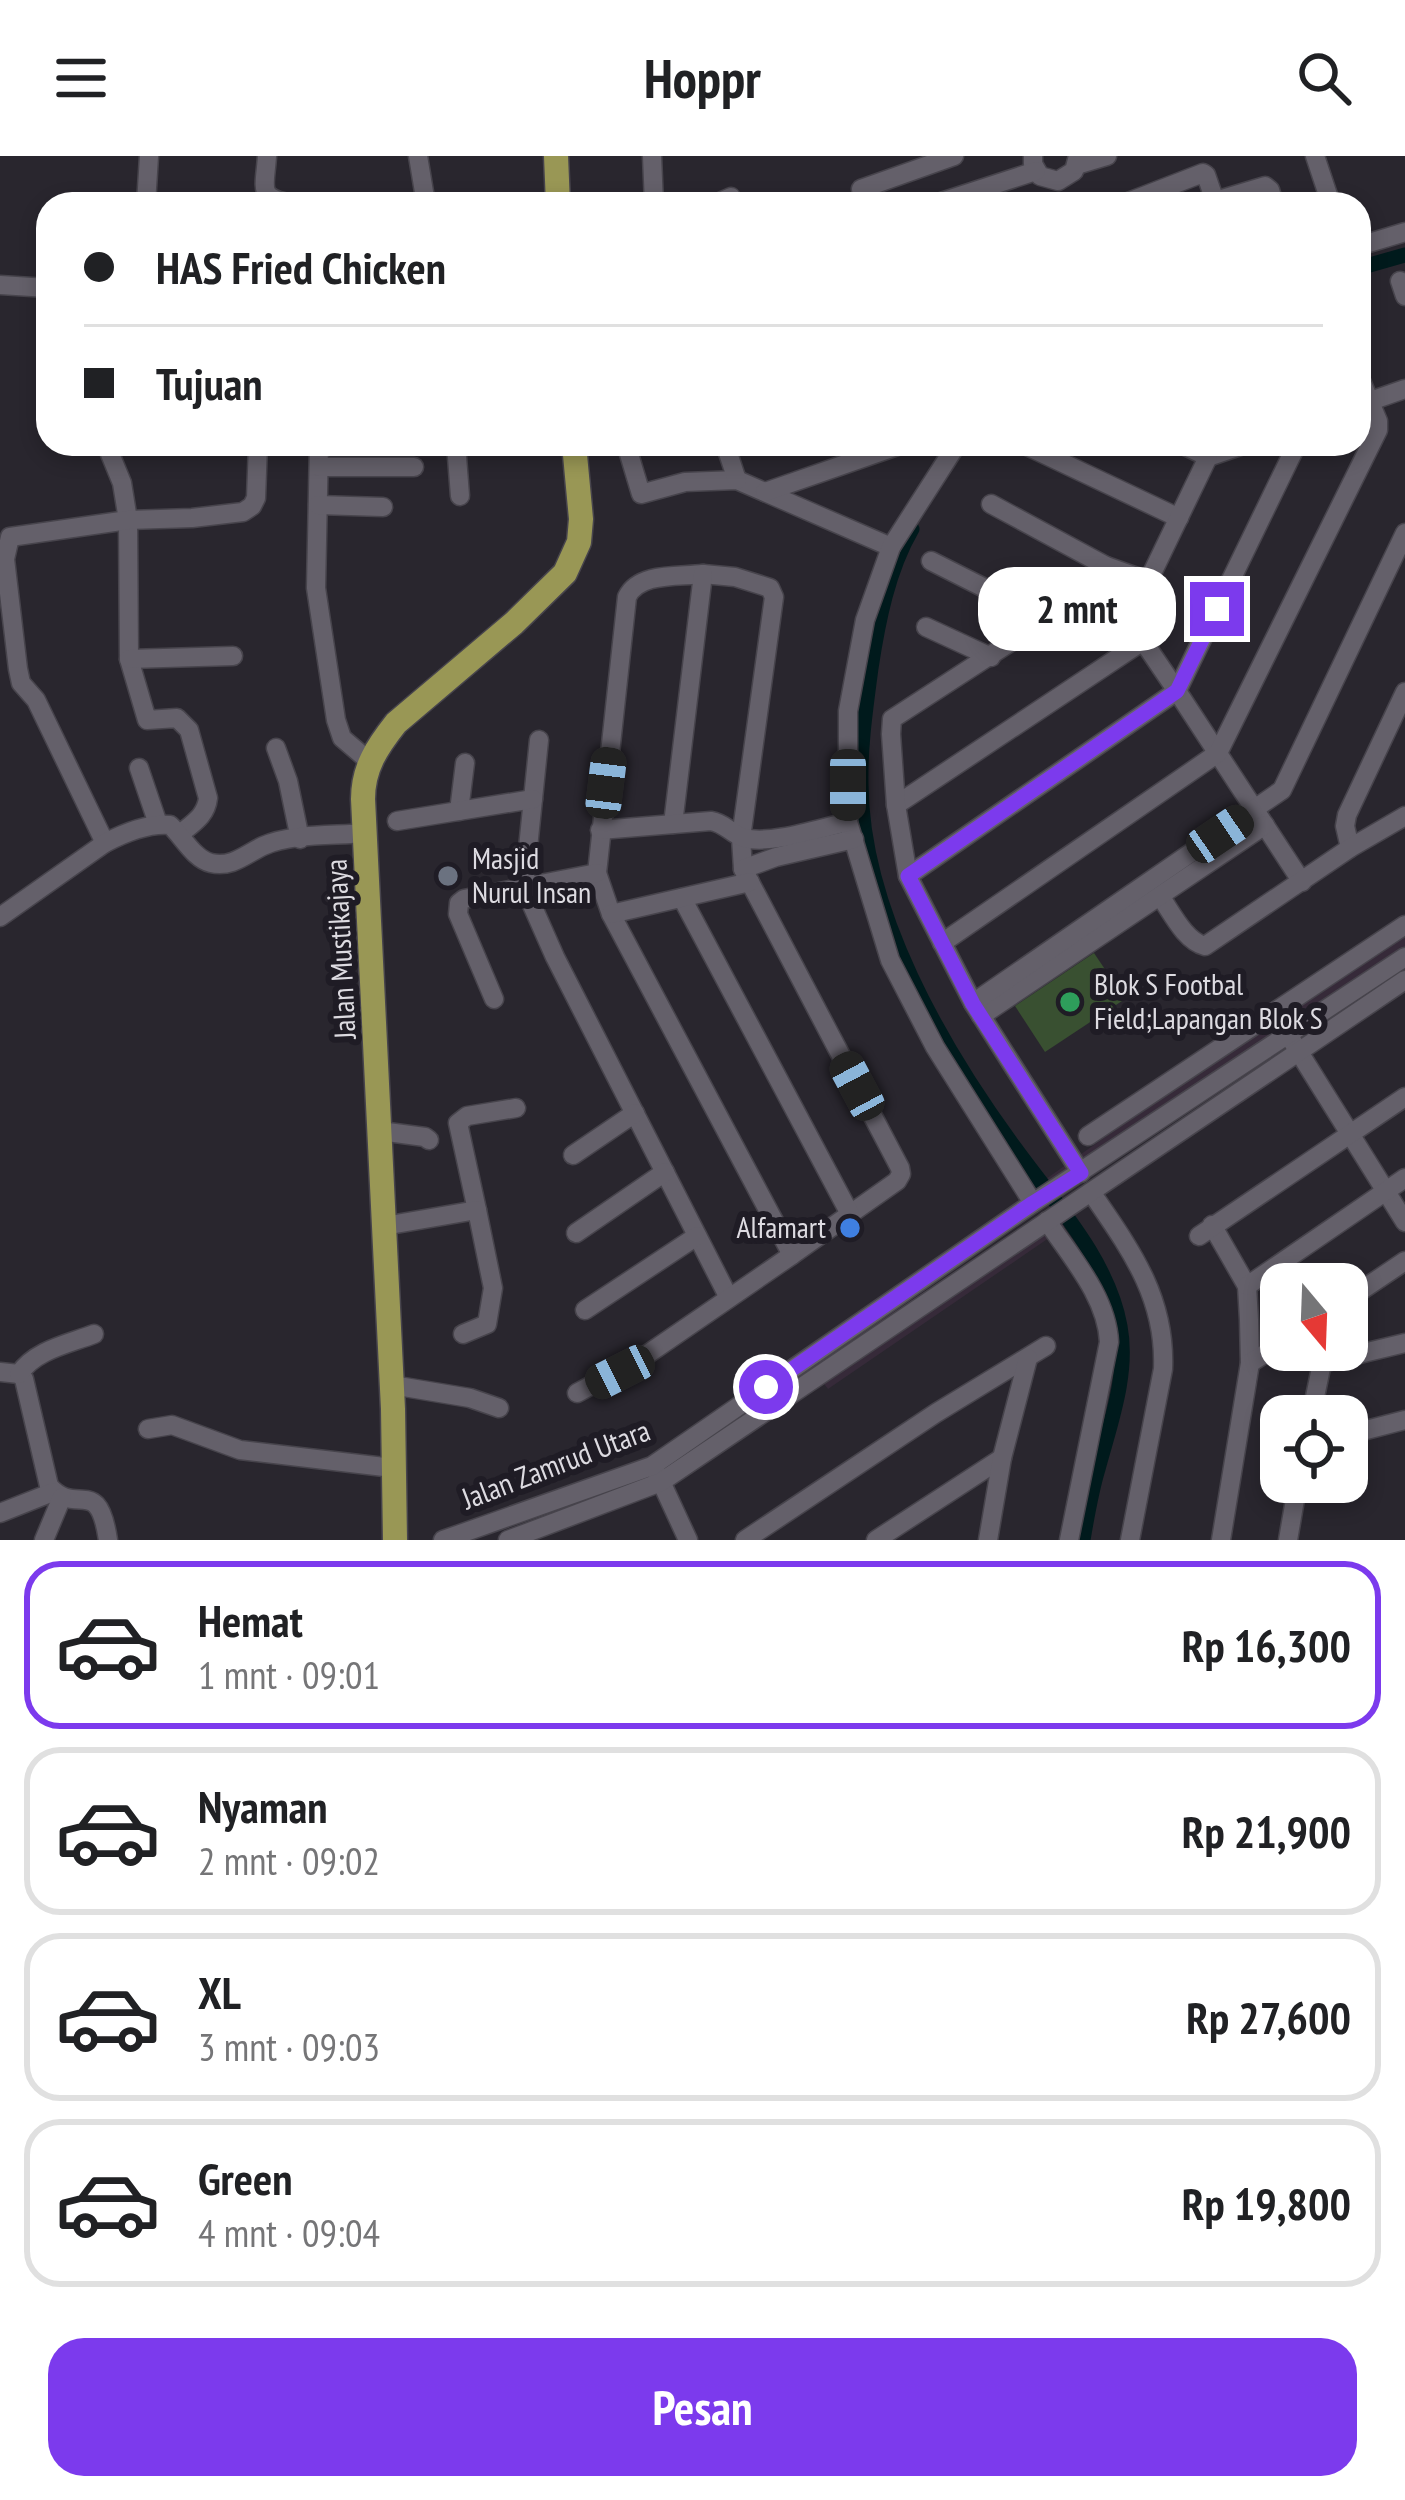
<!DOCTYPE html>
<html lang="id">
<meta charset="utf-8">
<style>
body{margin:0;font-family:"PT Sans Narrow",sans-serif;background:#f2f2f2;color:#202124;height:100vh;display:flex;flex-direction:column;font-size:45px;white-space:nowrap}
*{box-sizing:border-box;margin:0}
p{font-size:39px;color:#757577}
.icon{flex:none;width:66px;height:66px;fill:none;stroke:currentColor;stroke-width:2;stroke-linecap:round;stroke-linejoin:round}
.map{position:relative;height:1384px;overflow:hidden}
.drawer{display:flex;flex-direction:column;background:#fff;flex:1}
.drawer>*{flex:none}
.top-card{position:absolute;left:36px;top:36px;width:1335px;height:264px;border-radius:36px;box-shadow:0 6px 18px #0003;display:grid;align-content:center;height:264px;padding:0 48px;background:#fff}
.needle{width:78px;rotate:161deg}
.fabs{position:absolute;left:1260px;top:1107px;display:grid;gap:24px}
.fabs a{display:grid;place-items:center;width:108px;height:108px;border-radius:24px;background:#fff;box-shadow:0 6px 18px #0003;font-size:60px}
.end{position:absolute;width:54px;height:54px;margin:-27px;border:15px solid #7c3aed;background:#fff;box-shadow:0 0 0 6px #fff}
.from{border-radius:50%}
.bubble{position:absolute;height:84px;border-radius:36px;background:#fff;box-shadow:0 6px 18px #0003;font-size:39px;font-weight:600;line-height:84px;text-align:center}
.car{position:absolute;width:36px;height:72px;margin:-36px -18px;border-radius:15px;box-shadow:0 0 9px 3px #0007;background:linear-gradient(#222 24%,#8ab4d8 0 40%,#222 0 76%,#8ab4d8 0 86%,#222 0)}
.top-card b{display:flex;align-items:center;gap:42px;height:114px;font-size:45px}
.top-card b+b{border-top:3px solid #e0e0e0}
.top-card i{width:30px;height:30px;background:#202124}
ul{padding:21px 0 0;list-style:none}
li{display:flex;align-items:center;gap:36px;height:168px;margin:0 24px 18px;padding:0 24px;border:6px solid #e0e0e0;border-radius:36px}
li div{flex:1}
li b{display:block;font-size:45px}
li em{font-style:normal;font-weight:600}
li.selected{border-color:#7c3aed}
li>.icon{width:108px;height:108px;stroke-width:1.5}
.action{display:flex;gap:24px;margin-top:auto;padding:24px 48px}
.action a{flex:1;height:138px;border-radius:36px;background:#7c3aed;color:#fff;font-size:48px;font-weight:600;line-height:138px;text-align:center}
header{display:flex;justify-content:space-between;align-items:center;height:156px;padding:0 48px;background:#fff;font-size:54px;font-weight:600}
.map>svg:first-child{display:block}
.commercial{fill:#362a39}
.green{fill:#395031}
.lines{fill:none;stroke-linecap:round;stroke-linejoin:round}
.canal{stroke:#001a1c;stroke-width:15}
.minor-casing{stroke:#47444c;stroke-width:21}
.major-casing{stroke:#47444c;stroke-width:27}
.minor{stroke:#64606a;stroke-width:18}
.major{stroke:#999755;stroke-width:24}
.route{stroke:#7c3aed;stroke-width:15}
.worship-dot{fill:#6b7280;stroke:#1f1c25;stroke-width:4.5}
.leisure-dot{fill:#2e9e5b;stroke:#1f1c25;stroke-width:4.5}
.shop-dot{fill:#3f7fe0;stroke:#1f1c25;stroke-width:4.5}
.labels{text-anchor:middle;stroke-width:12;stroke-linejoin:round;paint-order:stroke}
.poi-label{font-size:30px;fill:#dddbe1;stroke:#1f1c25;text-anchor:start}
.street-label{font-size:30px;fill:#dddbe1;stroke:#1f1c25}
</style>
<header><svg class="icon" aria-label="menu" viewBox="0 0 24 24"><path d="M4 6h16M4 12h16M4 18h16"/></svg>Hoppr<svg class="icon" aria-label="search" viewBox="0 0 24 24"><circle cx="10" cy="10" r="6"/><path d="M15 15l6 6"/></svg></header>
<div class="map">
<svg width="1405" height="1384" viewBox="0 0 1405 1384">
<rect width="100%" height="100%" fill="#29262e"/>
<g class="commercial">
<path d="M1405,768V794L1047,1038L1039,1028Z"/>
<path d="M1051,1052L1065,1071L828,1233L811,1211Z"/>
</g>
<path class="green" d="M1094,797L1125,843L1045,896L1015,850Z"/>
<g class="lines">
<g class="canal">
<path d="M1359,112L1405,99"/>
<path d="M912,373C888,414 878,466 871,512C866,551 860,590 861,629C862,755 942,893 1015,992C1054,1046 1108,1103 1120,1170C1129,1218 1110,1268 1098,1313C1091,1336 1087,1360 1083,1384"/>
</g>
<g class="minor-casing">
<g id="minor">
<path d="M267,0C265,33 256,42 294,48"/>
<path d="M418,0L426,48"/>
<path d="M652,0L654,48"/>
<path d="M1033,0V8L1040,20L1058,25L1074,15L1078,0"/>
<path d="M1315,0L1331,48"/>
<path d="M1077,9L1107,0"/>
<path d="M861,33L954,0"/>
<path d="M1215,45L1265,30L1270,34L1274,48"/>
<path d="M146,48L149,0"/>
<path d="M715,48L731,41"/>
<path d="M935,48L1036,15"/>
<path d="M1123,48L1203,17L1206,19L1216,48"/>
<path d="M1359,90L1405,76"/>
<path d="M1400,125L1405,140"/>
<path d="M0,129L48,132"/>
<path d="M1359,249L1405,233"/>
<path d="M106,288L122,327L128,364L129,503L147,564L177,562L189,574L208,642C206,660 193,667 180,678"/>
<path d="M319,288L316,432L336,564L342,582L369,605"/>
<path d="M456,288L460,340"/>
<path d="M626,288L641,338L685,326L737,324L891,391"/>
<path d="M725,288L737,324"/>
<path d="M957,288L891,391L865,464L848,555V666L890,804L935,891L1033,1047"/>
<path d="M1181,288L1208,301L1246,288"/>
<path d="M1027,290L1179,362"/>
<path d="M1208,301L1130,463V471L1143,485L1177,535L1302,726"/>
<path d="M319,311H414"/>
<path d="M765,336L903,288"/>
<path d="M991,348L1106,410L1148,425"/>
<path d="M318,349L383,351"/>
<path d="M931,405L1048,464"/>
<path d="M703,418L735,421L770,432L774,441L741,682L743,713L900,1012L901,1018L897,1025L792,1099L611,758L597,717L627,441C639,416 678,421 703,418Z"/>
<path d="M926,471L991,501"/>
<path d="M129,503L233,500"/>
<path d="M539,584L524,731L555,801L729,1142"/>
<path d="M276,592L288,625L300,683"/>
<path d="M139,612L158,668"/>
<path d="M896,649L1143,485"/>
<path d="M459,655L465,607"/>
<path d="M397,665L533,643"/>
<path d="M673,668L703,418"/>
<path d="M600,674L711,665C725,667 731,678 744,682C772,689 820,672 848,666"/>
<path d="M105,687L36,544L21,527L18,513L5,403L10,381L128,364L192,362L243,356L252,350L256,342L258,288"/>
<path d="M1350,692L1345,670L1347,659L1405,536"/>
<path d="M743,713L776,701L854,683"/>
<path d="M908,720L1177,535L1297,288"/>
<path d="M1160,740C1172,757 1185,785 1205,790L1350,692L1405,660"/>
<path d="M682,742L850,1058"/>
<path d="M611,758L750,726"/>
<path d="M0,761L105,687C124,677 148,667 170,669C183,681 194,703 211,707C232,712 246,698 263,690C292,677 334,680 365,677"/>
<path d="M942,787L1218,597L1378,274V265L1359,220"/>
<path d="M494,843L458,758L459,747L464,743L597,717"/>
<path d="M973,847L908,720L896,649L891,578L892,563L1086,437L1106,410"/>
<path d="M1274,856L1405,1066"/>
<path d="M981,860L1265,669"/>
<path d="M380,975L425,981L429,984"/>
<path d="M1088,980L1405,769"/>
<path d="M573,999L635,957"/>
<path d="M1081,1017L973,847L1282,634L1405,377"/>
<path d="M1091,1036C1130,1093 1166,1141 1163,1213L1130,1384"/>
<path d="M477,1054L458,967L467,960L516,952"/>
<path d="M1047,1065C1071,1101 1107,1141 1109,1186L1069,1384"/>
<path d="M1212,1069L1247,1130L1249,1164L1250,1207L1221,1384"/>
<path d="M384,1070L477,1054L493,1132L487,1168L463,1178"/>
<path d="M576,1077L665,1016"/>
<path d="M1199,1080L1405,941"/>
<path d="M1247,1130L1405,1022"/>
<path d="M1347,1144L1405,1105"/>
<path d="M585,1154L697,1080"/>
<path d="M1250,1207L1281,1188"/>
<path d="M1322,1207L1405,1187"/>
<path d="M0,1216L19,1218L24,1223L49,1330C77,1362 98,1317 108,1384"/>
<path d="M19,1218C35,1194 68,1188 94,1178"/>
<path d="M392,1229L470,1242L499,1252"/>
<path d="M577,1237L642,1202L792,1099"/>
<path d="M1311,1260L1322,1207L1319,1194"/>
<path d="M148,1273L172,1269L240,1294L393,1312"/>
<path d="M1347,1279L1405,1264"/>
<path d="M658,1319L688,1384"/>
<path d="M0,1357L53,1336"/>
<path d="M44,1384L62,1341"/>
<path d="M443,1384L652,1310L1033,1047L1405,801"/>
<path d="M508,1384L661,1326L1405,824"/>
<path d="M745,1384L936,1257L1046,1190"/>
<path d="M876,1384L1002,1302"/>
<path d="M988,1384L1002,1302L1028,1202"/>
<path d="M1288,1384L1298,1326"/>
</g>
</g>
<g class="major-casing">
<g id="major">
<path d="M556,0L558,48"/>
<path d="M395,1384L393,1253L363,643C363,612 377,591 396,567L514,467L565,417L579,386L581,363L574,288"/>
</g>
</g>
<use href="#minor" class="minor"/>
<use href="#major" class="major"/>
</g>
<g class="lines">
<path class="route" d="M766,1231L1033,1047L1081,1017L973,848L908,720L1177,535L1217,453"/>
</g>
<circle class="worship-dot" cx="448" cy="720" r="12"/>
<circle class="leisure-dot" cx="1070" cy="846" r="12"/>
<circle class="shop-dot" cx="850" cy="1072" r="12"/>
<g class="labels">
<g class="poi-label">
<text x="472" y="713">Masjid<tspan x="472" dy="34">Nurul Insan</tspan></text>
<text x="1094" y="839">Blok S Footbal<tspan x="1094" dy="34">Field;Lapangan Blok S</tspan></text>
<text x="826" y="1082" text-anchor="end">Alfamart</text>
</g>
<g class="street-label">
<text transform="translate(341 793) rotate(-93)" y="10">Jalan Mustikajaya</text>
<text transform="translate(556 1309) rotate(-21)" y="10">Jalan Zamrud Utara</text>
</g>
</g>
</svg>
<div class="fabs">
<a><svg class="needle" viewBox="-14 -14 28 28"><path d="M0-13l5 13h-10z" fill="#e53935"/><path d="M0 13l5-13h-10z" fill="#757577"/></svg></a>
<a><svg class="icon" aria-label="locate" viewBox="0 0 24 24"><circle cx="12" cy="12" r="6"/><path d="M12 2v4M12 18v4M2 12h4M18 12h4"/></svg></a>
</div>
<i class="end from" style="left:766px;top:1231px"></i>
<i class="end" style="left:1217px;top:453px"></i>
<div class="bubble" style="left:978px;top:411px;width:198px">2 mnt</div>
<i class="car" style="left:606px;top:627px;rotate:7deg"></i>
<i class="car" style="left:848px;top:629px;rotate:180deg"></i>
<i class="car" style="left:1220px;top:678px;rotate:56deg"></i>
<i class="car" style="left:857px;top:930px;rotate:332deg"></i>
<i class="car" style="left:620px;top:1216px;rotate:243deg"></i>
<div class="top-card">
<b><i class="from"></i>HAS Fried Chicken</b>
<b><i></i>Tujuan</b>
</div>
</div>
<section class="drawer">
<ul>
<li class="selected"><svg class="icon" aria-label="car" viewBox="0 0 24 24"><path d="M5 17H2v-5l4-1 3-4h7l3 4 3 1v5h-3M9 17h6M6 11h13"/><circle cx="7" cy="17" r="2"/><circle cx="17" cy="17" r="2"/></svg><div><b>Hemat</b><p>1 mnt · 09:01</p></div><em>Rp 16,300</em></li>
<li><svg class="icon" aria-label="car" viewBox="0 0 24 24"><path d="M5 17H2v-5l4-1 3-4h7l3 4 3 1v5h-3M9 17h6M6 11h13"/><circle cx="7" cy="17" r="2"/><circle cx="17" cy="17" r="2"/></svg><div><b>Nyaman</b><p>2 mnt · 09:02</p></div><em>Rp 21,900</em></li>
<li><svg class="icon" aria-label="car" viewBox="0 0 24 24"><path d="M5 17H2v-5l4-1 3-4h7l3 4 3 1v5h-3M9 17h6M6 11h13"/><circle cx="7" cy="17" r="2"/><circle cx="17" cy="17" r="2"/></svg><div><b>XL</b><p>3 mnt · 09:03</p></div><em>Rp 27,600</em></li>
<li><svg class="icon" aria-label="car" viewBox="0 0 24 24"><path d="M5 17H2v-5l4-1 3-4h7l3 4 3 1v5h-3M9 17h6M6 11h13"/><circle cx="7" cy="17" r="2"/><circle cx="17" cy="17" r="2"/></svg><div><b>Green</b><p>4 mnt · 09:04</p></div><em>Rp 19,800</em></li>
</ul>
<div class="action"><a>Pesan</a></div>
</section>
